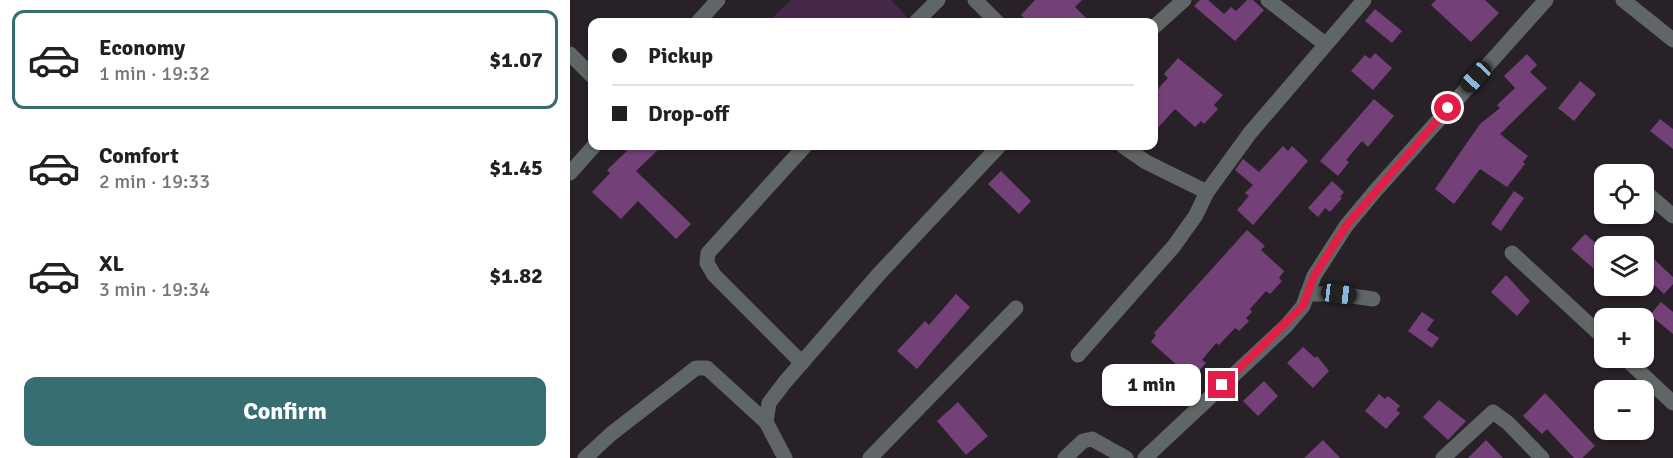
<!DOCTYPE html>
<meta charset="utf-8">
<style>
body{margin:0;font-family:Signika,sans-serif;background:#f2f2f2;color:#202124;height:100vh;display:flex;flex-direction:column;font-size:22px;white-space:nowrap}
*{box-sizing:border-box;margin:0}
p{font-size:20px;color:#757577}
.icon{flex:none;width:33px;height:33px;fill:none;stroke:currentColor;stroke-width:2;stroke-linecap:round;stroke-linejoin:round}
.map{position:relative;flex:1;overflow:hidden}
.side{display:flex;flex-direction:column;background:#fff;width:570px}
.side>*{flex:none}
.top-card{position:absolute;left:18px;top:18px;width:570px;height:132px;border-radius:12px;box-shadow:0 2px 4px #0004;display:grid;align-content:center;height:132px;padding:0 24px;background:#fff}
.controls{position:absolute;left:1024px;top:164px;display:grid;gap:12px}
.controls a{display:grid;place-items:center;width:60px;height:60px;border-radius:12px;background:#fff;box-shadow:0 2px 4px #0004;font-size:30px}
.end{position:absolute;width:27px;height:27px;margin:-14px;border:8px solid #e11d48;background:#fff;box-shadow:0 0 0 3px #fff}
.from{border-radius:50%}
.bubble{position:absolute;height:42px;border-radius:12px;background:#fff;box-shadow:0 2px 4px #0004;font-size:20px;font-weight:700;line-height:42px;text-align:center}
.car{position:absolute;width:18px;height:36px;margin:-18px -9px;border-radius:8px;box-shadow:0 0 4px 2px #0007;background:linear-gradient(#222 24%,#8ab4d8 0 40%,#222 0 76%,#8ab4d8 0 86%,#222 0)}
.top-card b{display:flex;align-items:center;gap:21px;height:57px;font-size:22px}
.top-card b+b{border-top:2px solid #e0e0e0}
.top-card i{width:15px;height:15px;background:#202124}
ul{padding:10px 0 0;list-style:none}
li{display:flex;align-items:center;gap:18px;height:99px;margin:0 12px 9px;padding:0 12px;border:3px solid transparent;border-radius:12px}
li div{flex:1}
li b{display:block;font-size:22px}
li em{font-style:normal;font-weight:700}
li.current{border-color:#366e72}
li>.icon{width:54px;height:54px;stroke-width:1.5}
.primary-button{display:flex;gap:12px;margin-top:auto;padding:12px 24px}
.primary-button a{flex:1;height:69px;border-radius:12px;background:#366e72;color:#fff;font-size:24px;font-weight:700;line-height:69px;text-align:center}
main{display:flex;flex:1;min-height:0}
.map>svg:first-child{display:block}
.green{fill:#462848}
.building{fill:#744078}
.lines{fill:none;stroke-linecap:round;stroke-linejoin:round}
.minor{stroke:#606565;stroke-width:15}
.route{stroke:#e11d48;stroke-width:8}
</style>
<main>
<section class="side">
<ul>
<li class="current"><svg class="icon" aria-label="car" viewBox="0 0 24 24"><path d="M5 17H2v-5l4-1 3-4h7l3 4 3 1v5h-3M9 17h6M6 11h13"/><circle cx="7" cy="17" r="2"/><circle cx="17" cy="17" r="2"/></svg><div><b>Economy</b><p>1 min · 19:32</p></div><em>$1.07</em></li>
<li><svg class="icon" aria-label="car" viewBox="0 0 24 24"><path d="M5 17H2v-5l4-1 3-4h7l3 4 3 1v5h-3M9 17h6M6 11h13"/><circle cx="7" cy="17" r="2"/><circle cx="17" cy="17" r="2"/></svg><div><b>Comfort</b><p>2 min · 19:33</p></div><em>$1.45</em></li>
<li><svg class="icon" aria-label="car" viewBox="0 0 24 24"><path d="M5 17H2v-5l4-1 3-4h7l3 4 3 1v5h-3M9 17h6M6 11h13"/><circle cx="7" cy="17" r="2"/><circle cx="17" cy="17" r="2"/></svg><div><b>XL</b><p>3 min · 19:34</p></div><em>$1.82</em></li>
</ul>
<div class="primary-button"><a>Confirm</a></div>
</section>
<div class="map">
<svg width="1103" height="458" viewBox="0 0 1103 458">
<rect width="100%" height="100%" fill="#282228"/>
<path class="green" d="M221,0H321L337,17L332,22H198Z"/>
<g class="building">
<path d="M465,0H512L505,7L520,22H458L451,15Z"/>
<path d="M630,0H638L654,14L661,7L666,11L677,0H683L694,10L665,41L624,6Z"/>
<path d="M866,0H915L929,13L901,42L861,5Z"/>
<path d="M805,9L832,31L822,43L795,21Z"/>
<path d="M805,53L822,68L803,90L781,71L795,55L800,59Z"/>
<path d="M957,54L967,65L960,72L977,88L930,134L958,156L953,162L955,164L937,187L910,169L884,204L865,189L910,124L930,108L927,105L945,88L934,76Z"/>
<path d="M608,58L653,95L644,105L648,109L634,124L631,121L625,127L605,109L584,132V101L589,95L585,92L598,78L594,74Z"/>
<path d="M1010,81L1026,94L1004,121L988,108Z"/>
<path d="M804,99L824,116L798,147L792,141L776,160L779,162L768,176L750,161Z"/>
<path d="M1090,119L1103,129V149L1080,131Z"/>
<path d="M62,146H92L66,171L121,224L106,239L68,201L51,219L22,192L40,173L37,170Z"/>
<path d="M713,146L718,151L722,146L738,161L683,225L667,210L679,196L675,193L683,185L665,170L673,159L689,172Z"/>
<path d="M431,171L461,201L449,214L418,184Z"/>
<path d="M762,181L774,192L770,197L772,198L760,212L755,208L748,217L738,208Z"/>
<path d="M944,191L954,198L931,231L921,224Z"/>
<path d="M677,230L695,246L691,250L714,271L709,278L712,281L700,294L696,291L680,309L682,312L676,318L679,321L669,331L665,328L649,345L646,343L632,360L636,363L627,373L624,371L619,376L581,342L586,335L584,333Z"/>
<path d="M1015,234L1035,251V278L1001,249Z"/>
<path d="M1074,250L1103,277V284L1094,294L1074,275Z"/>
<path d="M936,275L960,301L947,316L921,292Z"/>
<path d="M386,294L400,307L347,369L327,351L355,321L359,325Z"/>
<path d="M1091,302L1103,312V334L1080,315Z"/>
<path d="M852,312L864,320L857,330L869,338L862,348L838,331Z"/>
<path d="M733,347L745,358L747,356L759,371L743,388L717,363Z"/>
<path d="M694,381L708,396L688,416L673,401Z"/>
<path d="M975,393L1025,446L1012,458H1004L977,429L972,434L953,416Z"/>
<path d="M809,394L815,399L818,396L830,406L826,410L830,413L816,429L795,411Z"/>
<path d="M869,400L896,421L878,440L853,417Z"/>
<path d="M388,402L418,436L396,455L367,421Z"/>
<path d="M753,440L770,458H734Z"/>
<path d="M916,440L933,458H898Z"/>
</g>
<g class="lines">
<g class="minor">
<path d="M405,0L427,22"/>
<path d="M698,0L755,44"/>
<path d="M1053,0L1103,40"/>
<path d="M128,22L148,0"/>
<path d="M346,22L368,0"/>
<path d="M584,27L614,0"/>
<path d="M0,54L22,76"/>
<path d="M553,146L576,162L637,192"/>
<path d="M0,173L24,146"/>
<path d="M1052,173L1054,174"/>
<path d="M1074,191L1103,216"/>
<path d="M942,253L1035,339"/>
<path d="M737,294H769L803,299"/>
<path d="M508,355L604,246L626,215L637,192L680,133L794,0"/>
<path d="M1054,357L1103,403"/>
<path d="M232,363L144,275L137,263L138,253L235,146"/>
<path d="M15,458L41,434L126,368H137L196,422"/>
<path d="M215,458L196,422L199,403L215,382L308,275L429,146"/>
<path d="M300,458L446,308"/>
<path d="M495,458L513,441L522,439L556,458"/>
<path d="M575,458L716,326L733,306L744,276L776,226L806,190L976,0"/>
<path d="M873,458L923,412L938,423L972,458"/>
</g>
</g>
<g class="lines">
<path class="route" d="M652,385L733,306L744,276L776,226L878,108"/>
</g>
</svg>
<div class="controls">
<a><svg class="icon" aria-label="locate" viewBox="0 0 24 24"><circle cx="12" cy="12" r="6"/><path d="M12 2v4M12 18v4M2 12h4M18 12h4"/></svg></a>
<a><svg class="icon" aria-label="layers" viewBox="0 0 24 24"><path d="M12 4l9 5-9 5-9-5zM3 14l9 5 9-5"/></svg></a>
<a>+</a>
<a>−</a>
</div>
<i class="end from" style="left:878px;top:108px"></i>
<i class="end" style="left:652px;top:385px"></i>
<div class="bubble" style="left:532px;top:364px;width:99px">1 min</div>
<i class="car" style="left:906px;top:77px;rotate:223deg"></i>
<i class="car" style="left:769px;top:294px;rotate:97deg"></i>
<div class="top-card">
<b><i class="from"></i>Pickup</b>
<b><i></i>Drop-off</b>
</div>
</div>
</main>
